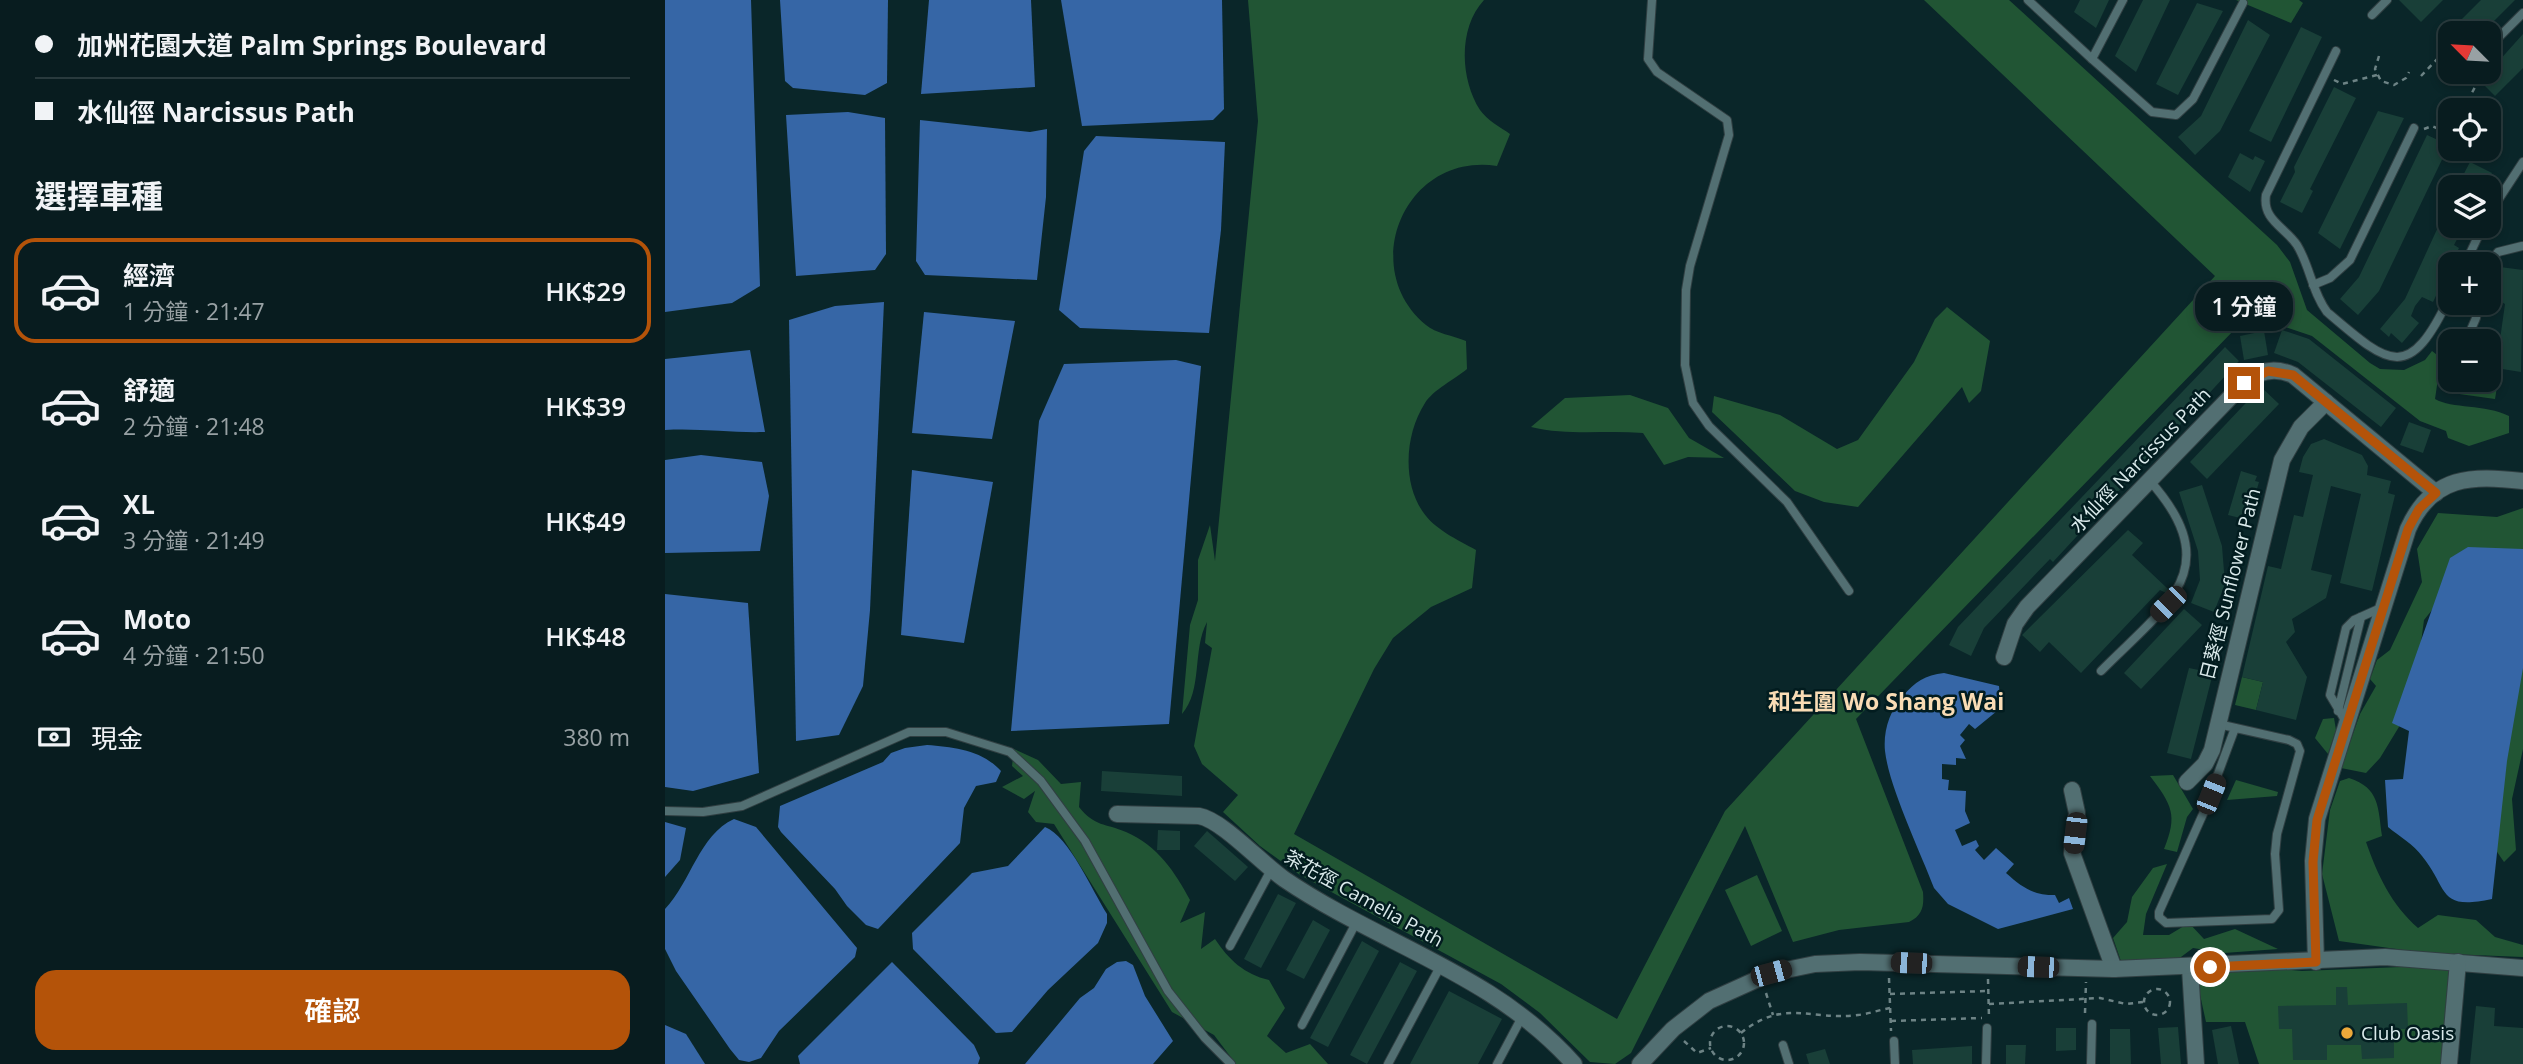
<!DOCTYPE html>
<html lang="zh-TW">
<meta charset="utf-8">
<style>
body{margin:0;font-family:"Open Sans","Noto Sans TC",sans-serif;background:#16292c;color:#f1f3f6;height:100vh;display:flex;flex-direction:column;font-size:26px;white-space:nowrap}
*{box-sizing:border-box;margin:0}
p{font-size:23px;color:#98a1a4}
.icon{flex:none;width:38px;height:38px;fill:none;stroke:currentColor;stroke-width:2;stroke-linecap:round;stroke-linejoin:round}
.map{position:relative;flex:1;overflow:hidden}
.sheet{display:flex;flex-direction:column;background:#081c1f;width:665px}
.sheet>*{flex:none}
.top-card{display:grid;align-content:center;height:154px;padding:0 35px;background:#081c1f}
.needle{width:46px;rotate:294deg}
.buttons{position:absolute;left:1773px;top:21px;display:grid;gap:14px}
.buttons a{display:grid;place-items:center;width:63px;height:63px;border-radius:14px;background:#081c1f;box-shadow:0 4px 10px #0003,0 0 0 2px #293a3d;font-size:35px}
.end{position:absolute;width:32px;height:32px;margin:-16px;border:9px solid #b45309;background:#fff;box-shadow:0 0 0 4px #fff}
.from{border-radius:50%}
.bubble{position:absolute;height:49px;border-radius:21px;background:#081c1f;box-shadow:0 4px 10px #0003,0 0 0 2px #293a3d;font-size:23px;font-weight:600;line-height:49px;text-align:center}
.car{position:absolute;width:21px;height:42px;margin:-21px -10px;border-radius:9px;box-shadow:0 0 5px 2px #0007;background:linear-gradient(#222 24%,#8ab4d8 0 40%,#222 0 76%,#8ab4d8 0 86%,#222 0)}
.top-card b{display:flex;align-items:center;gap:24px;height:66px;font-size:26px}
.top-card b+b{border-top:2px solid #293a3d}
.top-card i{width:18px;height:18px;background:#f1f3f6}
ul{padding:0;list-style:none}
li{display:flex;align-items:center;gap:21px;height:105px;margin:0 14px 10px;padding:0 21px;border:4px solid transparent;border-radius:21px}
li div{flex:1}
li b{display:block;font-size:26px}
li em{font-style:normal;font-weight:600}
li.on{border-color:#b45309}
li>.icon{width:63px;height:63px;stroke-width:1.5}
h2{padding:0 35px;font-size:32px;line-height:84px}
.pay{display:flex;align-items:center;gap:18px;height:77px;padding:0 35px;font-size:26px}
.pay p{margin-inline-start:auto}
.button{display:flex;gap:14px;margin-top:auto;padding:14px 35px}
.button a{flex:1;height:80px;border-radius:21px;background:#b45309;color:#fff;font-size:28px;font-weight:600;line-height:80px;text-align:center}
main{display:flex;flex:1;min-height:0}
.map>svg:first-child{display:block}
.green{fill:#215534}
.water{fill:#3666a6}
.building{fill:#193f38}
.lines{fill:none;stroke-linecap:round;stroke-linejoin:round}
.service-casing{stroke:#303f42;stroke-width:10}
.minor-casing{stroke:#303f42;stroke-width:18}
.path{stroke:#6d8385;stroke-width:2.5;stroke-dasharray:5 5;stroke-linecap:butt}
.service{stroke:#526f72;stroke-width:8}
.minor{stroke:#526f72;stroke-width:16}
.route{stroke:#b45309;stroke-width:9}
.poi-dot{fill:#eca93a;stroke:#021c1f;stroke-width:2.5}
.labels{text-anchor:middle;stroke-width:5;stroke-linejoin:round;paint-order:stroke}
.street-label{font-size:19px;fill:#daeaeb;stroke:#021c1f}
.poi-label{font-size:19px;fill:#daeaeb;stroke:#021c1f;text-anchor:start}
.quarter-label{font-size:23px;font-weight:bold;fill:#f9dcb5;stroke:#021c1f}
</style>
<main>
<section class="sheet">
<div class="top-card">
<b><i class="from"></i>加州花園大道 Palm Springs Boulevard</b>
<b><i></i>水仙徑 Narcissus Path</b>
</div>
<h2>選擇車種</h2>
<ul>
<li class="on"><svg class="icon" aria-label="car" viewBox="0 0 24 24"><path d="M5 17H2v-5l4-1 3-4h7l3 4 3 1v5h-3M9 17h6M6 11h13"/><circle cx="7" cy="17" r="2"/><circle cx="17" cy="17" r="2"/></svg><div><b>經濟</b><p>1 分鐘 · 21:47</p></div><em>HK$29</em></li>
<li><svg class="icon" aria-label="car" viewBox="0 0 24 24"><path d="M5 17H2v-5l4-1 3-4h7l3 4 3 1v5h-3M9 17h6M6 11h13"/><circle cx="7" cy="17" r="2"/><circle cx="17" cy="17" r="2"/></svg><div><b>舒適</b><p>2 分鐘 · 21:48</p></div><em>HK$39</em></li>
<li><svg class="icon" aria-label="car" viewBox="0 0 24 24"><path d="M5 17H2v-5l4-1 3-4h7l3 4 3 1v5h-3M9 17h6M6 11h13"/><circle cx="7" cy="17" r="2"/><circle cx="17" cy="17" r="2"/></svg><div><b>XL</b><p>3 分鐘 · 21:49</p></div><em>HK$49</em></li>
<li><svg class="icon" aria-label="car" viewBox="0 0 24 24"><path d="M5 17H2v-5l4-1 3-4h7l3 4 3 1v5h-3M9 17h6M6 11h13"/><circle cx="7" cy="17" r="2"/><circle cx="17" cy="17" r="2"/></svg><div><b>Moto</b><p>4 分鐘 · 21:50</p></div><em>HK$48</em></li>
</ul>
<div class="pay"><svg class="icon" aria-label="cash" viewBox="0 0 24 24"><path d="M3 7h18v10H3z"/><circle cx="12" cy="12" r="2"/></svg>現金<p>380 m</p></div>
<div class="button"><a>確認</a></div>
</section>
<div class="map">
<svg width="1858" height="1064" viewBox="0 0 1858 1064">
<rect width="100%" height="100%" fill="#0a2629"/>
<g class="green">
<path d="M583,0H819C793,28 795,79 815,110C822,120 835,127 845,134L832,166C740,152 692,268 761,325C770,333 789,336 801,341L802,369C790,379 768,390 760,403C740,434 737,482 758,512C769,529 793,540 811,550L807,588L766,607L728,638L709,669L629,834L952,1019L1060,811L1550,276L1259,0H1344L1612,245L1625,262L1642,310L1705,363L1715,369L1739,370L1760,360L1767,351L1776,358L1770,399C1787,409 1820,404 1844,416V433L1804,446L1783,438L1781,431L1755,421L1647,336L1603,321L1572,327L1191,719L1258,892C1259,906 1258,915 1244,922L1174,930L1128,942L1080,826L966,1053L950,1064L925,1062L875,1013L836,984L635,875L595,846L558,812L573,795L537,764L529,746L547,648L540,643L542,622C527,650 538,690 517,714L525,625L533,600V560L545,525L550,561L593,121Z"/>
<path d="M1571,0H1634L1638,3L1626,23Z"/>
<path d="M1282,307L1325,341L1316,391L1304,403L1297,387L1193,507L1159,502L1130,491L1047,412L1049,396L1115,415L1172,449L1193,440L1249,362L1270,319Z"/>
<path d="M1783,368L1785,380H1824V374L1834,375L1830,399L1780,392Z"/>
<path d="M965,395L1003,408L1024,438L1059,458L1023,457L999,465L978,433C940,430 903,436 866,427L900,398Z"/>
<path d="M1858,508V561L1790,581L1759,620L1752,673L1740,717L1715,758L1701,773L1676,768L1695,714L1711,686L1705,679L1712,660L1725,650L1757,582L1752,549L1773,513L1832,517Z"/>
<path d="M1858,659V749L1847,799L1851,850L1839,862L1826,843Z"/>
<path d="M1577,677L1598,682L1591,710L1570,705Z"/>
<path d="M1669,718L1671,730L1663,754L1650,738L1658,719Z"/>
<path d="M349,749L373,760L396,784L416,782L414,807C430,827 440,823 461,832C493,846 510,872 525,900L515,923L540,912L536,949L550,939C564,960 579,974 604,980L620,1008L602,1036L621,1053L645,1044L663,1064H571L549,1035L507,1012L389,824L371,822L363,812L370,791L359,799L337,787L358,776L347,766Z"/>
<path d="M1508,775L1528,809L1522,817L1512,852L1499,849C1513,815 1507,805 1485,776Z"/>
<path d="M1684,778C1715,788 1713,808 1717,836L1701,842C1713,876 1726,904 1753,928L1773,915L1811,920L1830,937L1858,945V957L1760,953L1674,941L1657,874L1665,810L1675,781Z"/>
<path d="M1571,780L1613,792L1612,796L1562,800Z"/>
<path d="M1502,864L1481,914L1478,935H1504L1524,923L1539,939L1570,929L1613,949L1559,953L1528,948L1504,966L1459,970L1448,938L1462,922L1467,897L1488,868Z"/>
<path d="M1092,875L1117,931L1086,946L1060,890Z"/>
<path d="M1576,965L1637,971L1785,965L1778,1064H1594L1580,1022H1541L1532,981L1551,969Z"/>
</g>
<g class="water">
<path d="M0,0H86L95,286L67,303L0,312Z"/>
<path d="M115,0H223L222,83L200,95L128,88L120,81Z"/>
<path d="M264,0H366L370,87L256,94Z"/>
<path d="M396,0H557L559,109L548,120L417,126Z"/>
<path d="M183,112L220,118L221,254L210,270L131,276L121,115Z"/>
<path d="M255,120L365,132L382,129L381,197L372,280L260,275L251,261Z"/>
<path d="M431,136L560,142L556,230L544,333L415,328L394,310L419,151Z"/>
<path d="M219,302L205,610L198,686L174,735L131,741L124,320L170,306Z"/>
<path d="M259,312L350,321L327,439L247,433Z"/>
<path d="M85,350L100,432C66,433 34,428 0,430V359Z"/>
<path d="M511,360L536,366L504,724L346,731L374,421L399,364Z"/>
<path d="M36,455L97,462L104,496L95,551L0,553V460Z"/>
<path d="M247,470L328,482L299,643L236,635Z"/>
<path d="M1803,547L1858,549V668L1842,761L1827,899C1772,911 1784,889 1757,856C1749,845 1734,836 1723,827L1720,780L1738,779L1744,731L1727,723L1785,558Z"/>
<path d="M0,594L83,603L94,773L28,791L0,787Z"/>
<path d="M1279,673L1334,686L1335,697L1326,703L1332,711L1310,729L1304,724L1295,735L1300,740L1295,746L1301,759L1291,758V765L1277,764V779L1284,780L1283,790L1301,791L1300,811L1305,823L1290,830L1297,846L1311,840L1314,846L1310,850L1319,860L1331,848L1349,864L1341,873C1358,888 1368,895 1390,895L1394,903L1404,898L1408,909L1333,929L1283,904L1269,888C1255,851 1224,787 1220,751C1218,731 1225,710 1238,696C1250,682 1260,675 1279,673Z"/>
<path d="M262,745C289,747 317,750 336,771L331,782L311,786L299,808L295,843L213,929L201,925L182,906L170,889L116,832L113,827L115,806L218,762L226,753L240,748Z"/>
<path d="M69,819L91,827L192,948L190,957L114,1031L96,1058L84,1062L74,1060L65,1049L11,971L0,949V909C26,882 34,835 69,819Z"/>
<path d="M0,822L21,828L15,860L0,877Z"/>
<path d="M380,827C404,836 428,892 442,914V923L433,943L383,990L347,1032L331,1033L248,949L247,933L307,873L343,866Z"/>
<path d="M461,961L468,965L480,996L508,1041L488,1064H360L415,998L429,988L441,969L452,962Z"/>
<path d="M227,962L309,1045L315,1058L313,1064H135L133,1056Z"/>
<path d="M0,1025L21,1034L40,1064H0Z"/>
</g>
<g class="building">
<path d="M1415,0H1444L1431,28L1409,12Z"/>
<path d="M1478,0H1505L1471,72L1450,56Z"/>
<path d="M1734,0H1778L1756,22Z"/>
<path d="M1816,0H1850L1817,33H1783Z"/>
<path d="M1532,3L1558,11L1513,95L1491,84Z"/>
<path d="M1583,20L1605,35L1555,131L1530,155L1513,137L1536,116Z"/>
<path d="M1636,27L1657,37L1606,142L1584,131Z"/>
<path d="M1858,34V68L1830,96L1813,79L1824,72Z"/>
<path d="M1669,87L1691,98L1645,189L1648,191L1637,213L1615,202L1630,172L1629,167Z"/>
<path d="M1713,111L1739,118L1675,249L1653,233Z"/>
<path d="M1762,135L1784,145L1714,291L1693,315L1675,299L1694,277Z"/>
<path d="M1575,153L1588,160L1590,156L1600,161L1585,192L1563,177Z"/>
<path d="M1805,162L1827,173L1819,187H1792Z"/>
<path d="M1785,201V226H1799L1789,245L1794,248L1768,302L1757,297L1750,306L1746,316L1754,323L1737,343L1726,333L1724,337L1715,329L1740,299Z"/>
<path d="M1835,267L1858,270L1856,372L1831,368L1840,304L1830,298Z"/>
<path d="M1617,330L1644,339L1731,408L1716,427L1633,362L1609,353Z"/>
<path d="M1599,331L1603,355L1579,360L1575,336Z"/>
<path d="M1560,347L1574,361L1388,562L1385,559L1319,628L1306,656L1284,645L1293,627Z"/>
<path d="M1596,387L1614,404L1542,479L1525,462Z"/>
<path d="M1744,422L1766,430L1758,453L1735,445Z"/>
<path d="M1659,439L1697,455L1703,466L1702,475L1726,481L1723,493L1730,495L1707,591L1675,583L1696,494L1666,486L1646,570L1667,575L1661,598L1627,619L1630,632L1621,642L1642,677L1631,720L1591,710L1598,682L1577,677L1603,566L1616,569L1629,515L1638,517L1648,475L1634,472L1638,457L1646,444Z"/>
<path d="M1576,471L1592,476L1590,481L1594,482L1584,516L1580,515L1579,519L1563,515Z"/>
<path d="M1537,485L1557,546L1560,584L1549,612L1526,603L1535,580L1533,551L1514,492Z"/>
<path d="M1463,530L1478,543L1467,555L1503,589L1501,593L1495,590L1416,673L1384,642L1375,652L1357,635Z"/>
<path d="M1519,609L1537,625L1476,689L1459,673Z"/>
<path d="M1524,668L1548,673L1526,759L1502,753Z"/>
<path d="M437,771L517,776V796L436,791Z"/>
<path d="M493,830L515,831V850H492Z"/>
<path d="M542,831L583,867L570,881L529,846Z"/>
<path d="M613,894L631,903L596,968L579,959Z"/>
<path d="M648,920L665,930L639,979L621,970Z"/>
<path d="M697,941L714,951L663,1047L645,1038Z"/>
<path d="M735,962L752,971L702,1064L685,1055Z"/>
<path d="M1671,987H1682L1683,1005L1742,1003L1743,1029H1729V1058L1697,1059L1696,1045H1662V1060H1628L1627,1029H1614L1613,1006L1671,1005Z"/>
<path d="M784,991L837,1019L813,1064H745Z"/>
<path d="M1811,1006L1830,1008L1829,1026L1858,1028V1064H1805Z"/>
<path d="M1566,1026L1574,1064H1553L1547,1030Z"/>
<path d="M1513,1027L1516,1064H1496L1493,1028Z"/>
<path d="M1391,1028H1411V1050L1391,1051Z"/>
<path d="M1445,1029H1465L1466,1064H1445Z"/>
<path d="M1341,1045H1361L1360,1064H1341Z"/>
<path d="M1307,1046V1064H1248L1247,1050Z"/>
<path d="M1160,1049L1165,1064H1144L1141,1054Z"/>
</g>
<g class="lines">
<g class="service-casing">
<g id="service">
<path d="M987,0L983,59L992,72L1062,120L1064,135L1025,266L1021,290L1020,365L1028,403L1044,426L1122,502L1184,591"/>
<path d="M1363,0L1427,59L1458,0"/>
<path d="M1707,15L1722,0"/>
<path d="M1824,47L1858,13"/>
<path d="M1671,51L1601,195C1597,220 1620,227 1632,245C1645,266 1647,292 1662,312C1724,365 1744,384 1785,296"/>
<path d="M1427,59L1487,112L1511,115L1528,99L1578,3"/>
<path d="M1824,214L1858,162"/>
<path d="M1800,264L1818,226"/>
<path d="M1823,264L1833,252L1857,246"/>
<path d="M1648,285L1665,278L1685,260L1749,128"/>
<path d="M1801,341L1811,318L1813,303"/>
<path d="M1436,671C1499,607 1564,570 1485,481"/>
<path d="M1673,711L1696,617"/>
<path d="M1681,722L1665,695L1681,628L1689,620L1718,607"/>
<path d="M1553,724L1624,740L1632,744L1635,751L1612,834L1610,854L1614,910L1607,919L1501,923L1494,917V912L1538,814L1570,728"/>
<path d="M0,811L38,812L77,806L244,732H281L345,752L376,781L420,841L503,991L540,1038L566,1064"/>
<path d="M565,946L606,870"/>
<path d="M637,1025L692,921"/>
<path d="M1229,1041L1230,1064"/>
<path d="M1118,1045L1124,1064"/>
<path d="M723,1064L776,965"/>
<path d="M832,1064L858,1015"/>
<path d="M1321,1064L1322,1028"/>
<path d="M1426,1064L1427,1024"/>
</g>
</g>
<g class="minor-casing">
<g id="minor">
<path d="M1339,657L1350,624L1362,607L1579,383C1594,370 1610,367 1628,375L1771,493"/>
<path d="M1522,782L1540,764L1547,750L1617,460L1636,427L1661,402"/>
<path d="M1407,790L1412,813L1407,853L1449,969"/>
<path d="M452,814L534,816C557,820 596,863 619,879C716,945 828,973 909,1064"/>
<path d="M1651,962L1648,861L1652,819L1743,529C1767,475 1807,475 1858,481"/>
<path d="M1525,968L1531,1064"/>
<path d="M975,1064L1008,1029L1044,1001L1106,973L1150,964L1195,962L1449,969L1720,957L1858,968"/>
<path d="M1784,1064L1793,962"/>
</g>
</g>
<g class="path">
<path d="M1714,56L1710,69L1716,81L1729,85L1741,78L1744,72"/>
<path d="M1756,76L1777,54L1785,62"/>
<path d="M1669,80L1677,84L1712,75"/>
<path d="M1798,110L1810,87L1802,79"/>
<path d="M1759,129L1767,126L1785,134"/>
<path d="M1224,978L1226,1031"/>
<path d="M1323,979L1324,1018"/>
<circle cx="1492" cy="1002" r="13"/>
<path d="M1101,993L1108,1015"/>
<path d="M1225,994L1323,991"/>
<path d="M1324,1004L1435,998L1461,1004L1478,1002"/>
<path d="M1420,1013L1421,982"/>
<path d="M1226,1021L1317,1018"/>
<circle cx="1062" cy="1043" r="17"/>
<path d="M1076,1033C1119,998 1146,1021 1193,1015C1203,1014 1214,1010 1225,1008"/>
<path d="M1019,1041L1032,1053L1046,1048"/>
</g>
<use href="#service" class="service"/>
<use href="#minor" class="minor"/>
</g>
<g class="lines">
<path class="route" d="M1545,967L1651,962L1648,862L1652,820L1743,529L1754,509L1771,493L1628,375L1603,371L1579,383"/>
</g>
<circle class="poi-dot" cx="1682" cy="1033" r="7"/>
<g class="labels">
<g class="street-label">
<text transform="translate(1475 460) rotate(-46)" y="7">水仙徑 Narcissus Path</text>
<text transform="translate(1565 584) rotate(-76)" y="7">日葵徑 Sunflower Path</text>
<text transform="translate(699 898) rotate(29)" y="7">茶花徑 Camelia Path</text>
</g>
<g class="poi-label">
<text x="1696" y="1040">Club Oasis</text>
</g>
<g class="quarter-label">
<text x="1221" y="710">和生圍 Wo Shang Wai</text>
</g>
</g>
</svg>
<div class="buttons">
<a><svg class="needle" viewBox="-14 -14 28 28"><path d="M0-13l5 13h-10z" fill="#e53935"/><path d="M0 13l5-13h-10z" fill="#98a1a4"/></svg></a>
<a><svg class="icon" aria-label="locate" viewBox="0 0 24 24"><circle cx="12" cy="12" r="6"/><path d="M12 2v4M12 18v4M2 12h4M18 12h4"/></svg></a>
<a><svg class="icon" aria-label="layers" viewBox="0 0 24 24"><path d="M12 4l9 5-9 5-9-5zM3 14l9 5 9-5"/></svg></a>
<a>+</a>
<a>−</a>
</div>
<i class="end from" style="left:1545px;top:967px"></i>
<i class="end" style="left:1579px;top:383px"></i>
<div class="bubble" style="left:1530px;top:282px;width:98px">1 分鐘</div>
<i class="car" style="left:1503px;top:604px;rotate:225deg"></i>
<i class="car" style="left:1546px;top:794px;rotate:22deg"></i>
<i class="car" style="left:1410px;top:833px;rotate:187deg"></i>
<i class="car" style="left:1246px;top:963px;rotate:272deg"></i>
<i class="car" style="left:1373px;top:967px;rotate:272deg"></i>
<i class="car" style="left:1106px;top:973px;rotate:75deg"></i>
</div>
</main>
